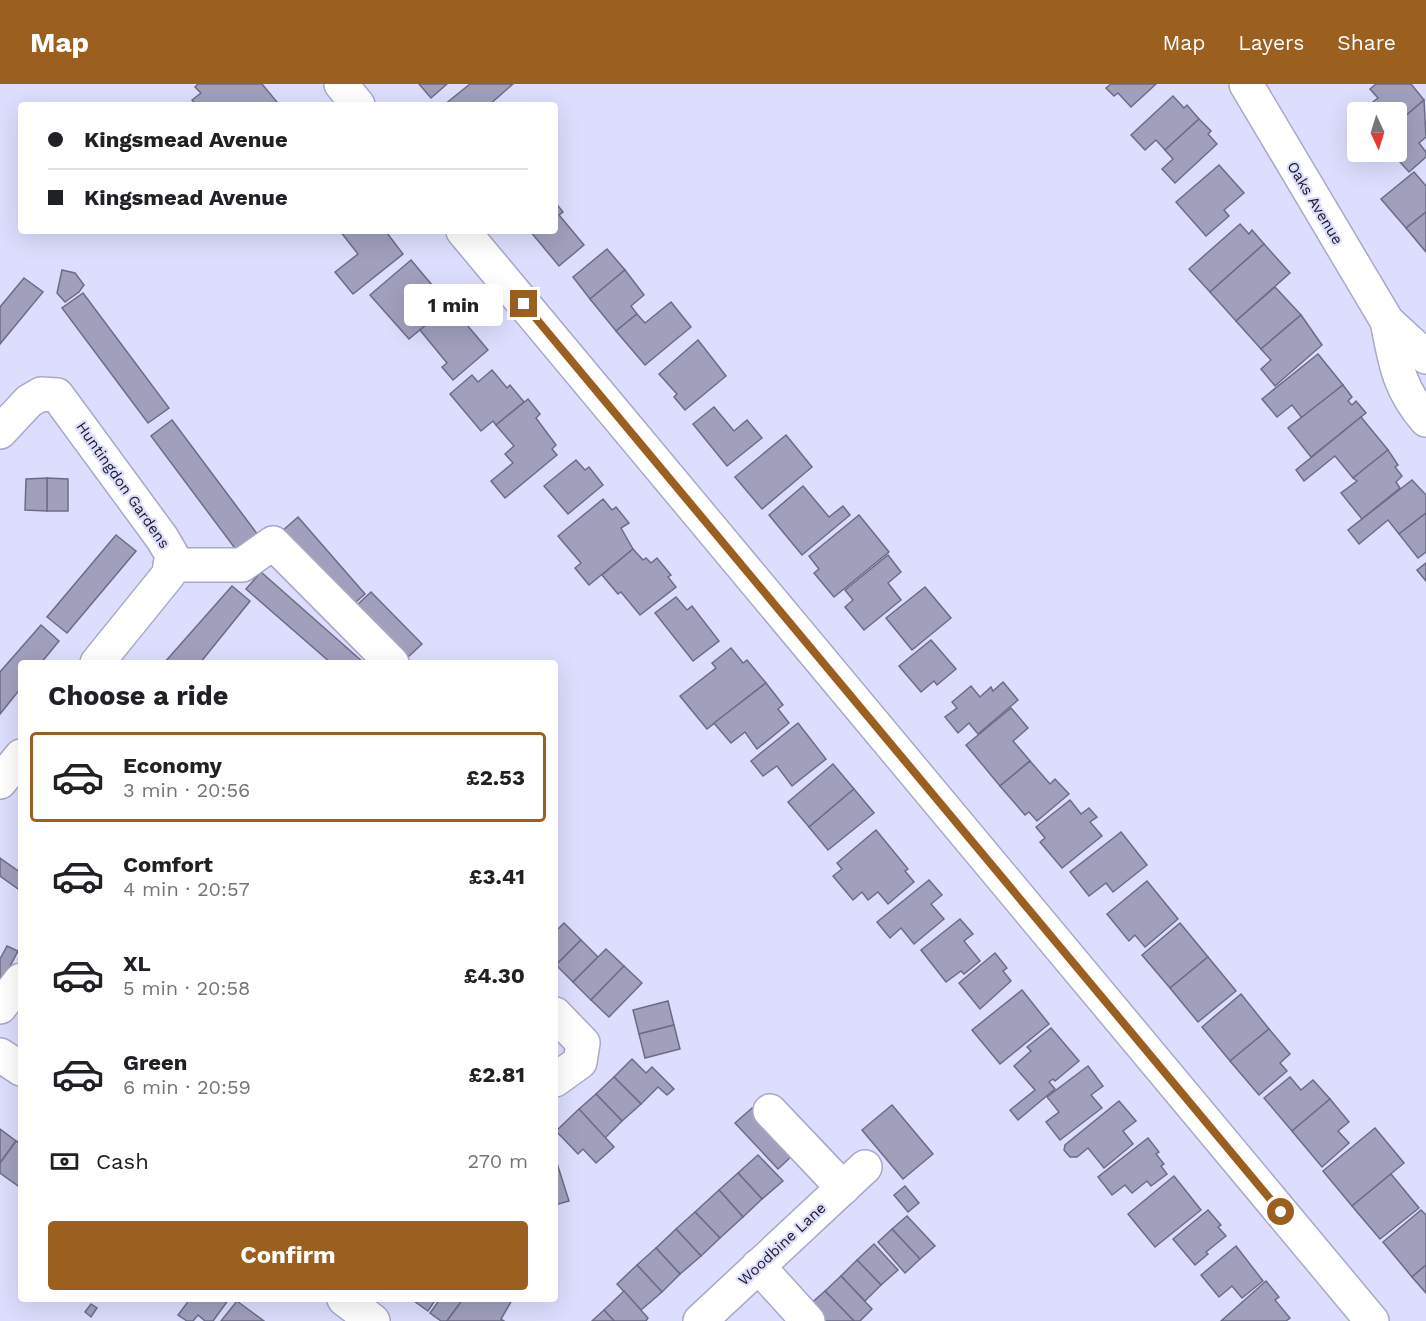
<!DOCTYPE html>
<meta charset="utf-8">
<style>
body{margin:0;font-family:"Work Sans",sans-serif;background:#f2f2f2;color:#202124;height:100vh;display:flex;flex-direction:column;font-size:22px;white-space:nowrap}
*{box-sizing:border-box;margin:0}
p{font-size:20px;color:#757577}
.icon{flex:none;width:33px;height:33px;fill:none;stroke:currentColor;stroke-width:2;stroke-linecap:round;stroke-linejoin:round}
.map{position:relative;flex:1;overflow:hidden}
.panel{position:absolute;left:18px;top:576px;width:540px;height:642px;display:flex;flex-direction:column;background:#fff;border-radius:6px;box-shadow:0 6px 24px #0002}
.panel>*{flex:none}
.hud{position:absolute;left:18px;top:18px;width:540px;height:132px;border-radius:6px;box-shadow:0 6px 24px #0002;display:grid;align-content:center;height:132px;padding:0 30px;background:#fff}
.needle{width:39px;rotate:176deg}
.buttons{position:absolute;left:1347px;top:18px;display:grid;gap:12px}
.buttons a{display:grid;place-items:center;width:60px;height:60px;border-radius:6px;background:#fff;box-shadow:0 6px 24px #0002;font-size:30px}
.end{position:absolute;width:27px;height:27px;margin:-14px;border:8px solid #9b6020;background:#fff;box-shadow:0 0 0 3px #fff}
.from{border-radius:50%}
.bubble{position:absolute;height:42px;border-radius:6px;background:#fff;box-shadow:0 6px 24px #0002;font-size:20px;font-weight:700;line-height:42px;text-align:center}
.hud b{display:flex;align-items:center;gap:21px;height:57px;font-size:22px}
.hud b+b{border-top:2px solid #e0e0e0}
.hud i{width:15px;height:15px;background:#202124}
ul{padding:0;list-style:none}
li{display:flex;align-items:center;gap:18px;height:90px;margin:0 12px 9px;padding:0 18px;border:3px solid transparent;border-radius:6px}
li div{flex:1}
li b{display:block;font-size:22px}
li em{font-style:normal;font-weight:700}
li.current{border-color:#9b6020}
li>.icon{width:54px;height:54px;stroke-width:1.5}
h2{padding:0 30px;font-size:27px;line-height:72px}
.pay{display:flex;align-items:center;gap:15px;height:66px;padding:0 30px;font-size:22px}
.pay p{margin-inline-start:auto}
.cta{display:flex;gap:12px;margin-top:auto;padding:12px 30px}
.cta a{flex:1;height:69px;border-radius:6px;background:#9b6020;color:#fff;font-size:24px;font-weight:700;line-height:69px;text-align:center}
header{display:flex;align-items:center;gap:36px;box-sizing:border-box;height:84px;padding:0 30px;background:#9b6020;color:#fff}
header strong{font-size:28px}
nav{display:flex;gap:33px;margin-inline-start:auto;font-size:21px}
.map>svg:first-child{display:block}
.building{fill:#a0a0bd;stroke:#6c6c87;stroke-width:1.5}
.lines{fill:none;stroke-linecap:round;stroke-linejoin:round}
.minor-casing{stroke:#a8a9c6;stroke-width:36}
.major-casing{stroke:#a8a9c6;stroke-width:36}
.minor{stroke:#fff;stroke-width:33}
.major{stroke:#fff;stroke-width:33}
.route{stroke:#9b6020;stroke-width:8}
.labels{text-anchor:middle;stroke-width:4.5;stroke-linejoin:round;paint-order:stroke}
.street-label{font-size:15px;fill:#1a1a25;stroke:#dddefd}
</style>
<header>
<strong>Map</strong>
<nav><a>Map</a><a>Layers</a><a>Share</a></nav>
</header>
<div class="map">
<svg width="1426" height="1237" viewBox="0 0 1426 1237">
<rect width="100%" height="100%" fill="#dddefd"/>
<g class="building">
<path d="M198,0H262L277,18L273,21H197L192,16L201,9L195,3Z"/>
<path d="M419,0H447L431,14Z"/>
<path d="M470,0H513L489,21H444Z"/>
<path d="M1111,0H1156L1131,23L1118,9L1114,12L1106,4Z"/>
<path d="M1376,0H1411L1424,16L1396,40V28H1360L1378,14L1370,5Z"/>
<path d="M1173,12L1184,24L1187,21L1199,35L1165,66L1156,56L1145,66L1131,51Z"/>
<path d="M1424,16L1426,53L1419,59L1426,68V73L1409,88L1391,68H1396V40Z"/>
<path d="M1199,35L1211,47L1208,50L1217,60L1175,99L1162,85L1173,75L1165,66Z"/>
<path d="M1219,81L1244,109L1224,126L1229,132L1206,152L1176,118Z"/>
<path d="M1414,88L1426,102V128L1406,144L1381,115Z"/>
<path d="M555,118L563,128L559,131L584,161L559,182L530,147H555Z"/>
<path d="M1426,128V168L1406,144Z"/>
<path d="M1240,140L1249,150L1252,146L1264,160L1210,208L1189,185Z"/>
<path d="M340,147H389L387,149L403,170L353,210L335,188L358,170Z"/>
<path d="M1264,160L1290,189L1236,237L1210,208Z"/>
<path d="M607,165L625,186L590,215L573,193Z"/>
<path d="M411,176L443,214L434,222L440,229L409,255L370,211Z"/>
<path d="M62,186L75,189L84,201L79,208L65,218L57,209Z"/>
<path d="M625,186L644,211L631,222L637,230L616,247L590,215Z"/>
<path d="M24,194L43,208L0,260V223Z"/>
<path d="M1275,203L1301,231L1261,265L1236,237Z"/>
<path d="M83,209L169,324L148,339L62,224Z"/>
<path d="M671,218L691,243L645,281L616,247L637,230L645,239Z"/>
<path d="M440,229L447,237L457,229L488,266L453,296L442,283L447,279L420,246Z"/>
<path d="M1301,231L1322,261L1275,302L1261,285L1271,276L1261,265Z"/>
<path d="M698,256L726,292L685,326L674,313L677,310L659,290Z"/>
<path d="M1318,270L1343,301L1302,334L1292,321L1277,333L1262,315Z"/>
<path d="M492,286L507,304L510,301L524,318L496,341L493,337L481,347L450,310L472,291L478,298Z"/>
<path d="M1343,301L1352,313L1348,317L1352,321L1356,317L1366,329L1311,373L1288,344Z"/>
<path d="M528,315L540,330L536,334L556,361L552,365L557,371L505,414L491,397L513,379L505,370L514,362L496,341Z"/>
<path d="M714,323L734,347L747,336L762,354L727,382L693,340Z"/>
<path d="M1361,333L1388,366L1353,394L1335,372L1304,397L1296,386Z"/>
<path d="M172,336L258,451L237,467L151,352Z"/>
<path d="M786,351L812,383L762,425L735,393Z"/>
<path d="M1388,366L1398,381L1395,383L1402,392L1396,398L1400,404L1362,435L1341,409L1357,397L1353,394Z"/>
<path d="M576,376L585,386L589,383L603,401L568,430L544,402Z"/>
<path d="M47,394L68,395V427H47Z"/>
<path d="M47,394V427L25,426L26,395Z"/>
<path d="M1412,396L1426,411V429L1399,450L1388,436L1359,460L1348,446Z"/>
<path d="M803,402L829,433L843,422L850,431L802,471L769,431Z"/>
<path d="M603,415L612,426L616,423L629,439L621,444L633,465L589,501L575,484L581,479L558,452Z"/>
<path d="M1426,429V468L1418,474L1399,450Z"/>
<path d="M859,431L889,468L834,513L814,489L819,485L809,472Z"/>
<path d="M298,433L365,510L348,525L281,448Z"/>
<path d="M116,451L136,467L67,549L47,533Z"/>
<path d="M633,465L643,476L646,474L651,479L657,474L671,491L668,493L676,503L640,531L621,508L618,510L602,491Z"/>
<path d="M888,471L901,488L888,499L901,516L864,546L845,523L853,516L845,506Z"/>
<path d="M1426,479V497L1417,486Z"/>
<path d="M261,488L364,579H331L246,505Z"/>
<path d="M232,502L250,517L200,579H164Z"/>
<path d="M925,503L951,534L912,566L886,534Z"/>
<path d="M371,508L422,560L406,575L356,522Z"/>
<path d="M676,513L687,526L692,522L719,557L693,577L655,529Z"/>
<path d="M41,541L59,557L41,579H21V604L0,630V588Z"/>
<path d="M931,556L956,585L937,601L934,597L921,608L899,582Z"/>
<path d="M731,564L743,579L747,576L766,599L707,645L680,612L716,584L712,579Z"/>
<path d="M1003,598L1018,616L978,650L969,639L958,649L945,633L957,624L952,618L971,602L980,613L991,603L993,607Z"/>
<path d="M766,599L783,621L778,625L789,639L757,665L745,648L731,659L714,639Z"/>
<path d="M1011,624L1028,644L1013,657L1030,677L1000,702L966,661Z"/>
<path d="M798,639L826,675L792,702L777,682L763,692L751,677Z"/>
<path d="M1030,677L1050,700L1055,695L1069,710L1037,737L1029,728L1025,731L1000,702Z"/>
<path d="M833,680L854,705L809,743L788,718Z"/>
<path d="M854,705L874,729L828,766L809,743Z"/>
<path d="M1070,716L1081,730L1089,724L1097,733L1090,738L1102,752L1062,784L1040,758L1045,754L1036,743Z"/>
<path d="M876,746L908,785L905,787L914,798L888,820L878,808L868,816L862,808L853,816L833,792L842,785L837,779Z"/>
<path d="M1121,748L1147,781L1113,808L1106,799L1089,812L1070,788Z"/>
<path d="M0,774L21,789V807L0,792Z"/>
<path d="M929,796L942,811L931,820L944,835L914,860L901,844L890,854L877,838Z"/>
<path d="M1147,797L1178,835L1145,863L1135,851L1129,857L1107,830Z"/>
<path d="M960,835L973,850L964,857L980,877L964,890L961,887L946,898L921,866Z"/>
<path d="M564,839L581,856L556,881L555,848Z"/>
<path d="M1180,839L1208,873L1170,904L1142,871Z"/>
<path d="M581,856L598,873L573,898L556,881Z"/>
<path d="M7,862L18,867L0,901V875Z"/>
<path d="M606,865L624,882L591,916L573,898Z"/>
<path d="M995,869L1007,884L1003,887L1011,897L980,925L959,899Z"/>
<path d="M1208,873L1236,907L1198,938L1170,904Z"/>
<path d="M624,882L642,899L609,933L591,916Z"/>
<path d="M1022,906L1049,940L1000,980L972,946Z"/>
<path d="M1241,910L1269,945L1230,977L1202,943Z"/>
<path d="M668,917L674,941L639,950L633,926Z"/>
<path d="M674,941L680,965L645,974L639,950Z"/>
<path d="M1051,944L1079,977L1055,997L1053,995L1049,998L1055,1005L1018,1036L1010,1026L1035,1006L1014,982L1031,967L1027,963Z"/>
<path d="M1269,945L1290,970L1280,979L1287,987L1259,1011L1230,977Z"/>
<path d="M632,975L646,989L652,983L674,1005L667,1011L658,1003L641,1020L614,993Z"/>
<path d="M1088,982L1103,1002L1091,1011L1102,1024L1060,1056L1046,1038L1059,1028L1047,1013Z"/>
<path d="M614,993L641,1020L622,1037L596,1010Z"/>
<path d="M1290,993L1301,1006L1313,996L1330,1015L1292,1047L1264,1014Z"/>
<path d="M596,1010L622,1037L605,1054L579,1025Z"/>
<path d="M1330,1015L1349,1038L1338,1047L1349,1059L1322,1083L1292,1047Z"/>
<path d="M1119,1017L1136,1037L1123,1047L1133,1060L1104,1084L1088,1064L1077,1073H1070L1064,1066L1065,1061Z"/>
<path d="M892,1021L933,1070L903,1095L862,1046Z"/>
<path d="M752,1024L794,1070L778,1085L735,1039Z"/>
<path d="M579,1025L614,1063L596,1079L583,1065L578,1070L556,1047Z"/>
<path d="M1375,1044L1404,1079L1352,1122L1323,1087Z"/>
<path d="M0,1045L16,1057L0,1079Z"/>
<path d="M1148,1054L1159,1068L1156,1070L1164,1080L1161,1082L1167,1090L1151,1102L1147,1097L1132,1109L1125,1101L1112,1111L1098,1093Z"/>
<path d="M16,1057L21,1060V1104L0,1089V1079Z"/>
<path d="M758,1071L783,1097L762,1115L738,1089Z"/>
<path d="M555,1073L569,1117L555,1121Z"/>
<path d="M738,1089L762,1115L743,1133L719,1106Z"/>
<path d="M1391,1090L1419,1124L1380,1155L1352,1122Z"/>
<path d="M1174,1092L1201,1126L1155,1163L1128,1130Z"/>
<path d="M905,1102L919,1119L908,1128L894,1111Z"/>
<path d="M719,1106L743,1133L720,1154L695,1128Z"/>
<path d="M1208,1126L1221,1141L1218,1143L1226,1152L1206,1168L1208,1170L1195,1181L1173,1155Z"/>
<path d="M1421,1126L1426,1131V1181L1412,1193L1383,1158Z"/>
<path d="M695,1128L720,1154L701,1172L676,1145Z"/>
<path d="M907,1132L935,1162L920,1175L892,1145Z"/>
<path d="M676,1145L701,1172L680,1190L656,1164Z"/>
<path d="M892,1145L920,1175L905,1189L878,1158Z"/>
<path d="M874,1160L898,1186L881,1201L857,1176Z"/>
<path d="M1236,1162L1263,1197L1242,1214L1232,1202L1219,1213L1201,1191Z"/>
<path d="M656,1164L680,1190L662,1208L637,1181Z"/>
<path d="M857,1176L881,1201L865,1217L841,1192Z"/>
<path d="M637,1181L662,1208L641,1226L617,1200Z"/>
<path d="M1426,1181V1209L1412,1193Z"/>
<path d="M841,1192L872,1225L860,1237H854L825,1207Z"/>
<path d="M1266,1197L1279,1213L1275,1216L1290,1234L1286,1237H1221Z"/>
<path d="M624,1207L648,1234L646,1237H614L604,1226Z"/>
<path d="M825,1207L854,1237H823L808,1222Z"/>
<path d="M190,1215H229L213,1237H205L198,1231L193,1237H187L178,1231Z"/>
<path d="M415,1215H436L428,1227L414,1217Z"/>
<path d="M440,1215H463L447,1237H441L430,1229Z"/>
<path d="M463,1215H510L512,1216L501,1235L504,1237H447Z"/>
<path d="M237,1217L264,1237H221Z"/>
<path d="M91,1220L97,1224L91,1233L85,1228Z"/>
<path d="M604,1226L614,1237H592Z"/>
</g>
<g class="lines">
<g class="minor-casing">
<g id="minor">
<path d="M341,0L358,21"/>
<path d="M1246,0L1387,237L1426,273"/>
<path d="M463,147L1372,1237"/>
<path d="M1387,237C1395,277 1398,304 1426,336"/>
<path d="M0,348L29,317L41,310L57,311L162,454L172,471L169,490L97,579"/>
<path d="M170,481H242L273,459L392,579"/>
<path d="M0,698L21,672"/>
<path d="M0,923L21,896"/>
<path d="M555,930L583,959L580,978L555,996"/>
<path d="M770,1027L843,1104"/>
<path d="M758,1182L808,1237"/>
<path d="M700,1237L865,1083"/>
</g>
</g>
<g class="major-casing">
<g id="major">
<path d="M0,971L21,985"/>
<path d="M344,1215L373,1237"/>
</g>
</g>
<use href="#minor" class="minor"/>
<use href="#major" class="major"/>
</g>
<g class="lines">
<path class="route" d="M524,220L1281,1128"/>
</g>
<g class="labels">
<g class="street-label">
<text transform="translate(1315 119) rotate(59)" y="5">Oaks Avenue</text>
<text transform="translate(123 401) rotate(55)" y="5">Huntingdon Gardens</text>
<text transform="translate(782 1160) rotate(-43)" y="5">Woodbine Lane</text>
</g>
</g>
</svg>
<div class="buttons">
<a><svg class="needle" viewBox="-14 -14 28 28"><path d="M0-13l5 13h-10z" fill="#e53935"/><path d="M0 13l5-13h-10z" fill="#757577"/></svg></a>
</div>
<i class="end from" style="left:1281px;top:1128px"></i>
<i class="end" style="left:524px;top:220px"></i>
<div class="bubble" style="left:404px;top:200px;width:99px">1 min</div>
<div class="hud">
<b><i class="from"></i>Kingsmead Avenue</b>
<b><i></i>Kingsmead Avenue</b>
</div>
<section class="panel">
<h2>Choose a ride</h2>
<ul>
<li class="current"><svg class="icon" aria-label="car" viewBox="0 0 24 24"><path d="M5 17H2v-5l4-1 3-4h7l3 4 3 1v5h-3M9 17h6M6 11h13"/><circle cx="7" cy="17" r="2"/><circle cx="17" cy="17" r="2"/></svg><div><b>Economy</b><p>3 min · 20:56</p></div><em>£2.53</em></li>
<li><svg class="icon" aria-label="car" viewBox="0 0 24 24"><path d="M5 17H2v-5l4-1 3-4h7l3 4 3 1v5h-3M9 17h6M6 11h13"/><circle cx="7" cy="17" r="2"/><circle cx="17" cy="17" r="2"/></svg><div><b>Comfort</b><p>4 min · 20:57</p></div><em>£3.41</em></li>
<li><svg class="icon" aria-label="car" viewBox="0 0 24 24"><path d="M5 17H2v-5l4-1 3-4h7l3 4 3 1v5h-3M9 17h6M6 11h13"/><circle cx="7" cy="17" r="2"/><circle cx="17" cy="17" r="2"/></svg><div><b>XL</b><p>5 min · 20:58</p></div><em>£4.30</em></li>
<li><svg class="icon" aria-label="car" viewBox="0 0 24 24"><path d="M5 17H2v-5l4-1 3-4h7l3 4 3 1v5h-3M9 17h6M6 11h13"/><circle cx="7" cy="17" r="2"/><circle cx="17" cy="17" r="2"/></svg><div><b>Green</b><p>6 min · 20:59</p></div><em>£2.81</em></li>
</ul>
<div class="pay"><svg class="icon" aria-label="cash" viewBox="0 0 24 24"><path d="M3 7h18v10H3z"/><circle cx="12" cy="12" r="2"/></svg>Cash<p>270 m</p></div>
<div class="cta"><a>Confirm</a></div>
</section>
</div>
